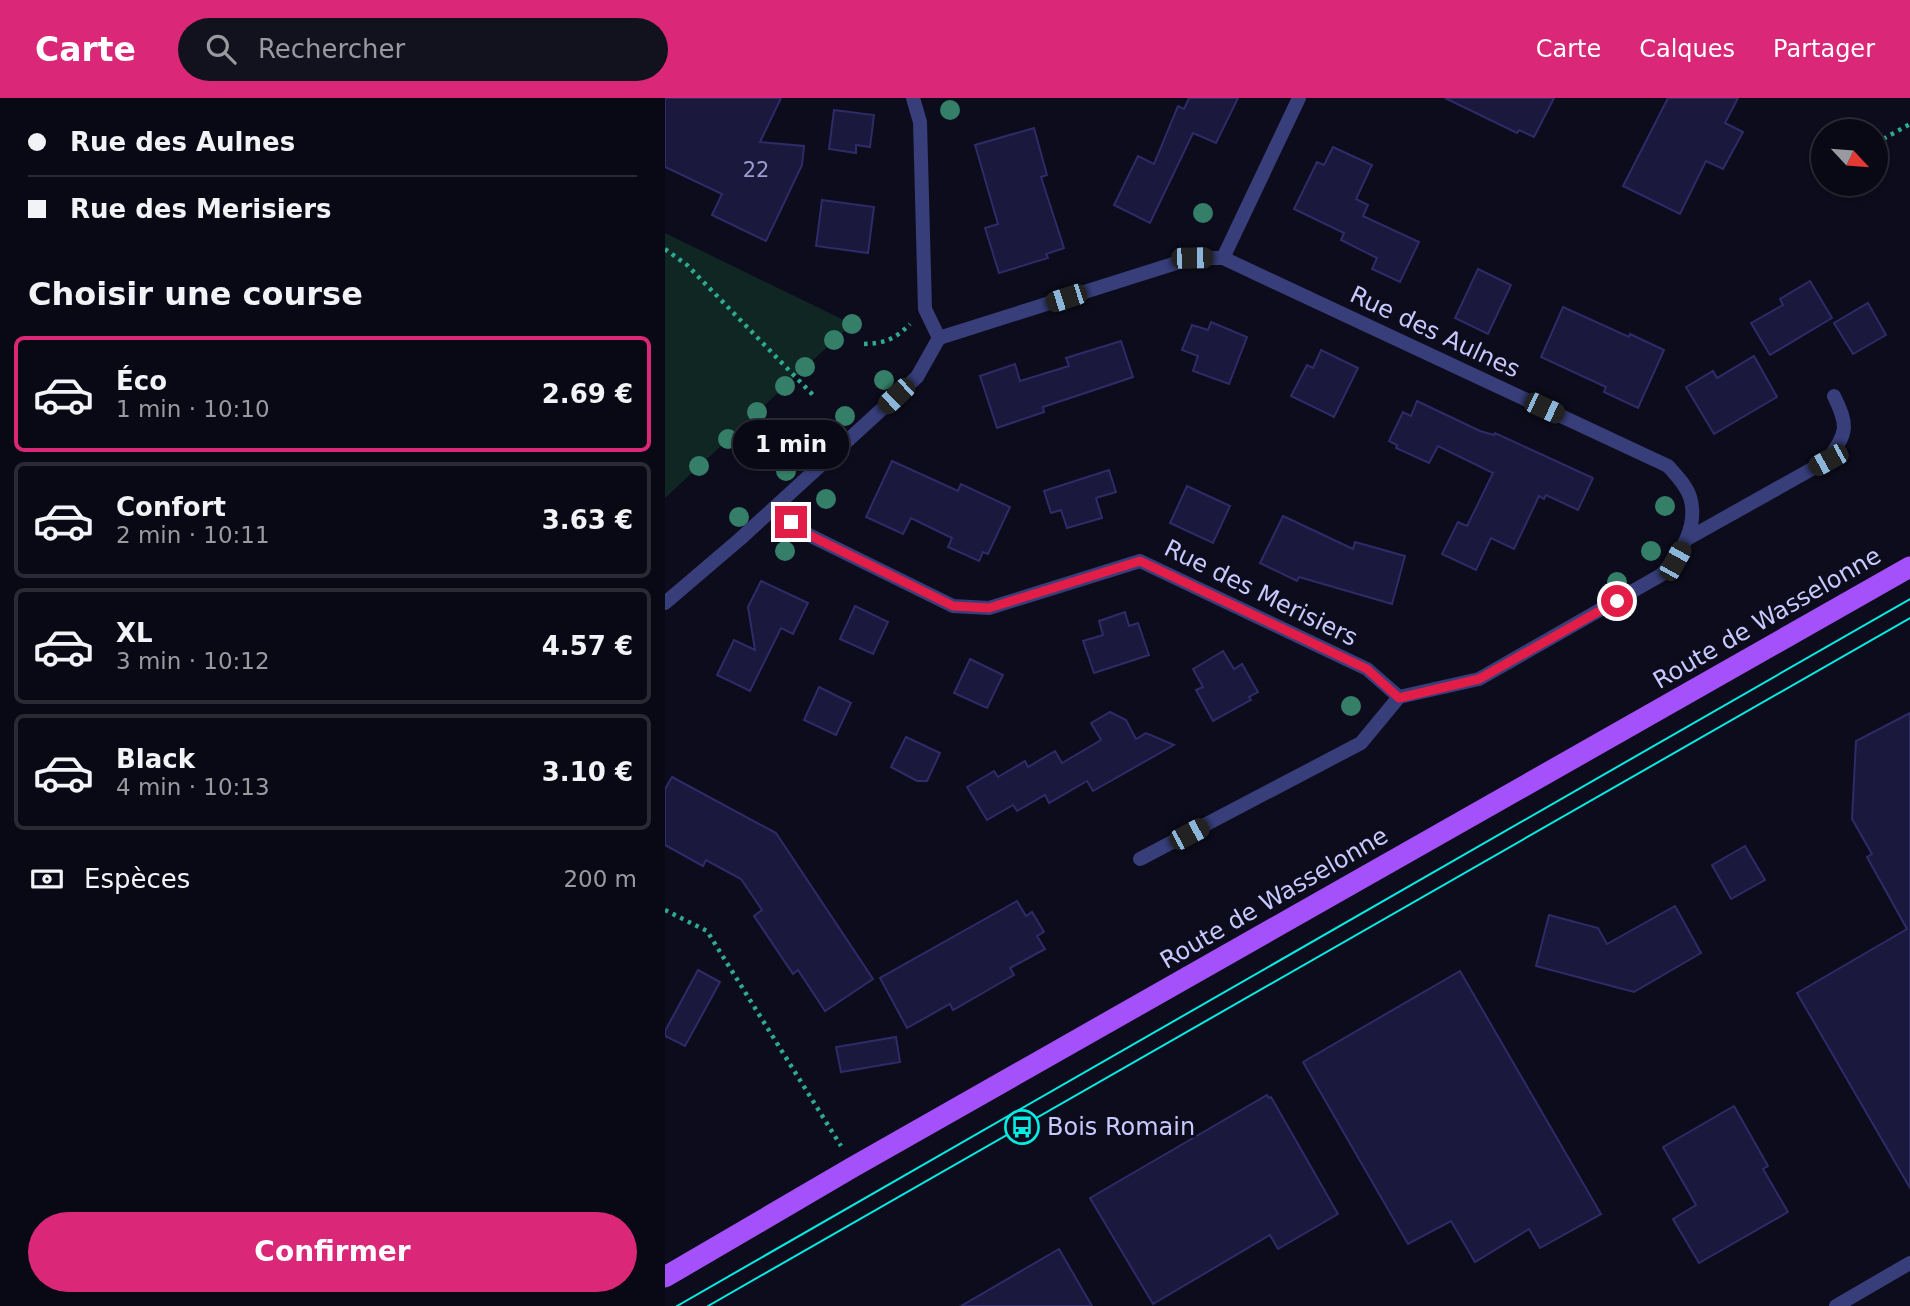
<!DOCTYPE html>
<html lang="fr">
<meta charset="utf-8">
<style>
body{margin:0;font-family:"DejaVu Sans",sans-serif;background:#12121e;color:#f1f3f6;height:100vh;display:flex;flex-direction:column;font-size:26px;white-space:nowrap}
*{box-sizing:border-box;margin:0}
p{font-size:23px;color:#999aa0}
.icon{flex:none;width:38px;height:38px;fill:none;stroke:currentColor;stroke-width:2;stroke-linecap:round;stroke-linejoin:round}
.map{position:relative;flex:1;overflow:hidden}
.panel{display:flex;flex-direction:column;background:#090915;width:665px}
.panel>*{flex:none}
.hud{display:grid;align-content:center;height:154px;padding:0 28px;background:#090915}
.needle{width:46px;rotate:116deg}
.fabs{position:absolute;left:1146px;top:21px;display:grid;gap:14px}
.fabs a{display:grid;place-items:center;width:77px;height:77px;border-radius:50%;background:#090915;box-shadow:0 2px 5px #0004,0 0 0 2px #292a34;font-size:35px}
.end{position:absolute;width:32px;height:32px;margin:-16px;border:9px solid #e11d48;background:#fff;box-shadow:0 0 0 4px #fff}
.from{border-radius:50%}
.bubble{position:absolute;height:49px;border-radius:24px;background:#090915;box-shadow:0 2px 5px #0004,0 0 0 2px #292a34;font-size:23px;font-weight:600;line-height:49px;text-align:center}
.car{position:absolute;width:21px;height:42px;margin:-21px -10px;border-radius:9px;box-shadow:0 0 5px 2px #0007;background:linear-gradient(#222 24%,#8ab4d8 0 40%,#222 0 76%,#8ab4d8 0 86%,#222 0)}
.hud b{display:flex;align-items:center;gap:24px;height:66px;font-size:26px}
.hud b+b{border-top:2px solid #292a34}
.hud i{width:18px;height:18px;background:#f1f3f6}
ul{padding:0;list-style:none}
li{display:flex;align-items:center;gap:21px;height:116px;margin:0 14px 10px;padding:0 14px;border:4px solid #292a34;border-radius:10px}
li div{flex:1}
li b{display:block;font-size:26px}
li em{font-style:normal;font-weight:600}
li.on{border-color:#db2777}
li>.icon{width:63px;height:63px;stroke-width:1.5}
h2{padding:0 28px;font-size:32px;line-height:84px}
.pay{display:flex;align-items:center;gap:18px;height:77px;padding:0 28px;font-size:26px}
.pay p{margin-inline-start:auto}
.cta{display:flex;gap:14px;margin-top:auto;padding:14px 28px}
.cta a{flex:1;height:80px;border-radius:42px;background:#db2777;color:#fff;font-size:28px;font-weight:600;line-height:80px;text-align:center}
header{display:flex;align-items:center;gap:42px;box-sizing:border-box;height:98px;padding:0 35px;background:#db2777;color:#fff}
header strong{font-size:33px}
nav{display:flex;gap:38px;margin-inline-start:auto;font-size:24px}
.search{width:490px;height:63px;background:#12121e;display:flex;align-items:center;gap:18px;box-sizing:border-box;padding:0 24px;border-radius:38px;color:#999aa0;font-size:26px}
main{display:flex;flex:1;min-height:0}
.map>svg:first-child{display:block}
.green{fill:#0f2622}
.building{fill:#1a183c;stroke:#2e2b68;stroke-width:2}
.lines{fill:none;stroke-linecap:round;stroke-linejoin:round}
.path{stroke:#2faa92;stroke-width:4.5;stroke-dasharray:3.5 5;stroke-linecap:butt}
.street{stroke:#373e7a;stroke-width:14}
.primary{stroke:#a451fb;stroke-width:21}
.tram{stroke:#05ece3;stroke-width:2}
.tree{fill:#357e68}
.route{stroke:#e11d48;stroke-width:9}
.labels{text-anchor:middle;stroke-width:6;stroke-linejoin:round;paint-order:stroke}
.number-label{font-size:21px;fill:#9c9dce}
.street-label{font-size:24px;fill:#c8c9fe;stroke:#0c0c1c}
.poi-label{font-size:24px;fill:#c8c9fe;stroke:#0c0c1c;text-anchor:start}
</style>
<header>
<strong>Carte</strong>
<div class="search"><svg class="icon" aria-label="search" viewBox="0 0 24 24"><circle cx="10" cy="10" r="6"/><path d="M15 15l6 6"/></svg>Rechercher</div>
<nav><a>Carte</a><a>Calques</a><a>Partager</a></nav>
</header>
<main>
<section class="panel">
<div class="hud">
<b><i class="from"></i>Rue des Aulnes</b>
<b><i></i>Rue des Merisiers</b>
</div>
<h2>Choisir une course</h2>
<ul>
<li class="on"><svg class="icon" aria-label="car" viewBox="0 0 24 24"><path d="M5 17H2v-5l4-1 3-4h7l3 4 3 1v5h-3M9 17h6M6 11h13"/><circle cx="7" cy="17" r="2"/><circle cx="17" cy="17" r="2"/></svg><div><b>Éco</b><p>1 min · 10:10</p></div><em>2.69 €</em></li>
<li><svg class="icon" aria-label="car" viewBox="0 0 24 24"><path d="M5 17H2v-5l4-1 3-4h7l3 4 3 1v5h-3M9 17h6M6 11h13"/><circle cx="7" cy="17" r="2"/><circle cx="17" cy="17" r="2"/></svg><div><b>Confort</b><p>2 min · 10:11</p></div><em>3.63 €</em></li>
<li><svg class="icon" aria-label="car" viewBox="0 0 24 24"><path d="M5 17H2v-5l4-1 3-4h7l3 4 3 1v5h-3M9 17h6M6 11h13"/><circle cx="7" cy="17" r="2"/><circle cx="17" cy="17" r="2"/></svg><div><b>XL</b><p>3 min · 10:12</p></div><em>4.57 €</em></li>
<li><svg class="icon" aria-label="car" viewBox="0 0 24 24"><path d="M5 17H2v-5l4-1 3-4h7l3 4 3 1v5h-3M9 17h6M6 11h13"/><circle cx="7" cy="17" r="2"/><circle cx="17" cy="17" r="2"/></svg><div><b>Black</b><p>4 min · 10:13</p></div><em>3.10 €</em></li>
</ul>
<div class="pay"><svg class="icon" aria-label="cash" viewBox="0 0 24 24"><path d="M3 7h18v10H3z"/><circle cx="12" cy="12" r="2"/></svg>Espèces<p>200 m</p></div>
<div class="cta"><a>Confirmer</a></div>
</section>
<div class="map">
<svg width="1245" height="1208" viewBox="0 0 1245 1208">
<rect width="100%" height="100%" fill="#0c0c1c"/>
<path class="green" d="M0,135L187,226L0,400Z"/>
<g class="building">
<path d="M0,0H116L95,44L139,48L137,67L101,143L47,117L57,96L0,69Z"/>
<path d="M524,0H573L551,45L528,35L485,125L449,107L473,58L489,66L513,8L519,11Z"/>
<path d="M780,0H889L869,39L854,32L852,35Z"/>
<path d="M1003,0H1073L1060,25L1078,34L1058,71L1041,63L1015,116L958,88Z"/>
<path d="M169,12L209,17L205,49L191,47V55L164,51Z"/>
<path d="M369,30L382,77L376,79L399,150L381,156L383,160L334,175L320,130L333,126L310,47Z"/>
<path d="M668,49L707,67L691,101L703,107L698,118L754,144L735,184L707,171L712,160L676,142L679,135L629,111L652,64L659,67Z"/>
<path d="M157,102L209,109L203,155L151,148Z"/>
<path d="M813,171L846,187L823,236L790,220Z"/>
<path d="M1145,183L1167,220L1105,257L1086,225L1118,207L1115,201Z"/>
<path d="M1203,205L1221,237L1188,256L1169,225Z"/>
<path d="M898,209L964,239L965,236L999,252L973,310L939,294L941,289L876,259Z"/>
<path d="M546,224L582,239L564,286L528,273L533,258L517,252L527,227L543,232Z"/>
<path d="M456,243L468,279L378,309L379,314L332,330L315,278L350,266L355,283L404,268L401,260Z"/>
<path d="M656,252L693,270L669,319L626,298L642,267L648,270Z"/>
<path d="M1089,258L1112,299L1049,336L1021,289L1048,273L1052,280Z"/>
<path d="M752,303L815,333L829,337L830,335L928,380L913,412L881,397L879,401L874,398L849,451L826,440L811,472L777,456L793,424L802,428L828,375L773,348L764,365L731,350L732,347L724,343L738,314L746,318Z"/>
<path d="M227,363L293,393L296,386L345,409L323,456L318,454L314,463L283,449L287,440L246,420L238,436L201,419Z"/>
<path d="M444,372L451,394L431,400L437,420L402,430L396,412L386,415L379,393Z"/>
<path d="M522,388L565,408L548,445L505,425Z"/>
<path d="M618,418L688,451L690,444L740,458L727,506L634,479L632,483L595,465Z"/>
<path d="M96,483L143,505L128,536L116,530L85,593L52,577L69,542L90,552L83,509Z"/>
<path d="M190,508L223,524L208,556L175,541Z"/>
<path d="M460,514L464,528L473,525L484,557L429,575L418,543L438,537L434,523Z"/>
<path d="M558,553L569,571L577,566L593,594L584,599L586,602L548,623L531,592L538,589L528,571Z"/>
<path d="M305,561L338,577L322,610L289,595Z"/>
<path d="M154,589L186,605L171,637L139,622Z"/>
<path d="M445,614L461,622L471,641L481,635L509,647L428,693L422,683L384,705L380,697L352,713L348,707L322,722L302,689L329,673L333,679L360,663L363,669L390,653L397,665L436,642L426,625Z"/>
<path d="M1245,615V1090L1132,895L1242,831L1202,759L1207,756L1187,721L1191,643Z"/>
<path d="M241,639L275,655L262,683H252L226,669Z"/>
<path d="M7,679L111,735L208,881L160,913L133,872L128,876L89,818L97,812L76,781L41,762L38,768L0,747V691Z"/>
<path d="M1080,748L1100,782L1066,801L1047,767Z"/>
<path d="M352,803L361,818L367,814L379,834L372,838L380,851L345,870L349,877L323,892L288,912L285,906L242,930L215,880Z"/>
<path d="M1010,808L1036,855L969,894L871,868L884,817L933,830L942,846Z"/>
<path d="M33,872L55,884L20,948L0,938V933Z"/>
<path d="M795,873L936,1116L875,1150L864,1131L810,1164L786,1123L743,1146L638,964Z"/>
<path d="M231,939L235,964L176,974L171,949Z"/>
<path d="M602,997L604,1000L606,999L673,1116L613,1151L605,1137L488,1206L425,1100Z"/>
<path d="M1069,1008L1103,1068L1098,1071L1123,1114L1034,1165L1008,1121L1031,1107L998,1049Z"/>
<path d="M394,1151L427,1208H296Z"/>
</g>
<g class="lines">
<g class="path">
<path d="M1211,45L1245,26"/>
<path d="M1153,78L1158,75"/>
<path d="M0,151L22,167L149,298"/>
<path d="M199,246C220,245 229,242 245,226"/>
<path d="M0,812L42,833L176,1048"/>
</g>
<g class="street">
<path d="M248,0L255,24L260,211L274,240"/>
<path d="M558,160L634,0"/>
<path d="M109,410L144,437L288,508L324,510L475,463L702,571L734,599L696,645L475,761"/>
<path d="M1022,441L1163,362C1182,334 1184,329 1169,298"/>
<path d="M0,505L75,441L252,279L274,240L527,160H558L1003,368C1011,377 1021,387 1025,399C1034,428 1015,458 996,477L814,581L734,599"/>
<path d="M1171,1208L1245,1165"/>
</g>
<path class="primary" d="M0,1179L188,1069L1245,469"/>
<g class="tram">
<path d="M12,1208L1245,501"/>
<path d="M43,1208L1245,520"/>
</g>
</g>
<g class="tree">
<circle cx="285" cy="12" r="10"/>
<circle cx="538" cy="115" r="10"/>
<circle cx="187" cy="226" r="10"/>
<circle cx="169" cy="242" r="10"/>
<circle cx="140" cy="269" r="10"/>
<circle cx="219" cy="282" r="10"/>
<circle cx="120" cy="288" r="10"/>
<circle cx="92" cy="314" r="10"/>
<circle cx="180" cy="318" r="10"/>
<circle cx="63" cy="341" r="10"/>
<circle cx="150" cy="346" r="10"/>
<circle cx="34" cy="368" r="10"/>
<circle cx="121" cy="373" r="10"/>
<circle cx="161" cy="401" r="10"/>
<circle cx="1000" cy="408" r="10"/>
<circle cx="74" cy="419" r="10"/>
<circle cx="120" cy="453" r="10"/>
<circle cx="986" cy="453" r="10"/>
<circle cx="952" cy="484" r="10"/>
<circle cx="686" cy="608" r="10"/>
</g>
<g class="lines">
<path class="route" d="M126,424L144,437L288,508L324,510L475,463L702,571L734,600L814,581L952,503"/>
</g>
<defs>
<g id="bus-ring" transform="scale(1.75)"><circle r="9.5" fill="#0c0c1c" stroke="#05ece3" stroke-width="1.5"/><path d="M-5-6H5V4H4V6H2V4H-2V6H-4V4H-5ZM-3.5-4V0h7V-4ZM-3.5 1.2v1.5H-2V1.2ZM2 1.2v1.5H3.5V1.2Z" fill="#05ece3"/></g>
</defs>
<g fill-rule="evenodd">
<use href="#bus-ring" x="357" y="1029"/>
</g>
<g class="labels">
<g class="number-label">
<text x="91" y="79">22</text>
</g>
<g class="street-label">
<text transform="translate(770 234) rotate(25)" y="8">Rue des Aulnes</text>
<text transform="translate(596 495) rotate(26)" y="8">Rue des Merisiers</text>
<text transform="translate(1102 520) rotate(-30)" y="8">Route de Wasselonne</text>
<text transform="translate(609 800) rotate(-30)" y="8">Route de Wasselonne</text>
</g>
<g class="poi-label">
<text x="382" y="1037">Bois Romain</text>
</g>
</g>
</svg>
<div class="fabs">
<a><svg class="needle" viewBox="-14 -14 28 28"><path d="M0-13l5 13h-10z" fill="#e53935"/><path d="M0 13l5-13h-10z" fill="#999aa0"/></svg></a>
</div>
<i class="end from" style="left:952px;top:503px"></i>
<i class="end" style="left:126px;top:424px"></i>
<div class="bubble" style="left:68px;top:322px;width:116px">1 min</div>
<i class="car" style="left:527px;top:160px;rotate:89deg"></i>
<i class="car" style="left:401px;top:200px;rotate:252deg"></i>
<i class="car" style="left:231px;top:298px;rotate:227deg"></i>
<i class="car" style="left:879px;top:310px;rotate:115deg"></i>
<i class="car" style="left:1163px;top:362px;rotate:241deg"></i>
<i class="car" style="left:1010px;top:463px;rotate:29deg"></i>
<i class="car" style="left:524px;top:736px;rotate:62deg"></i>
</div>
</main>
